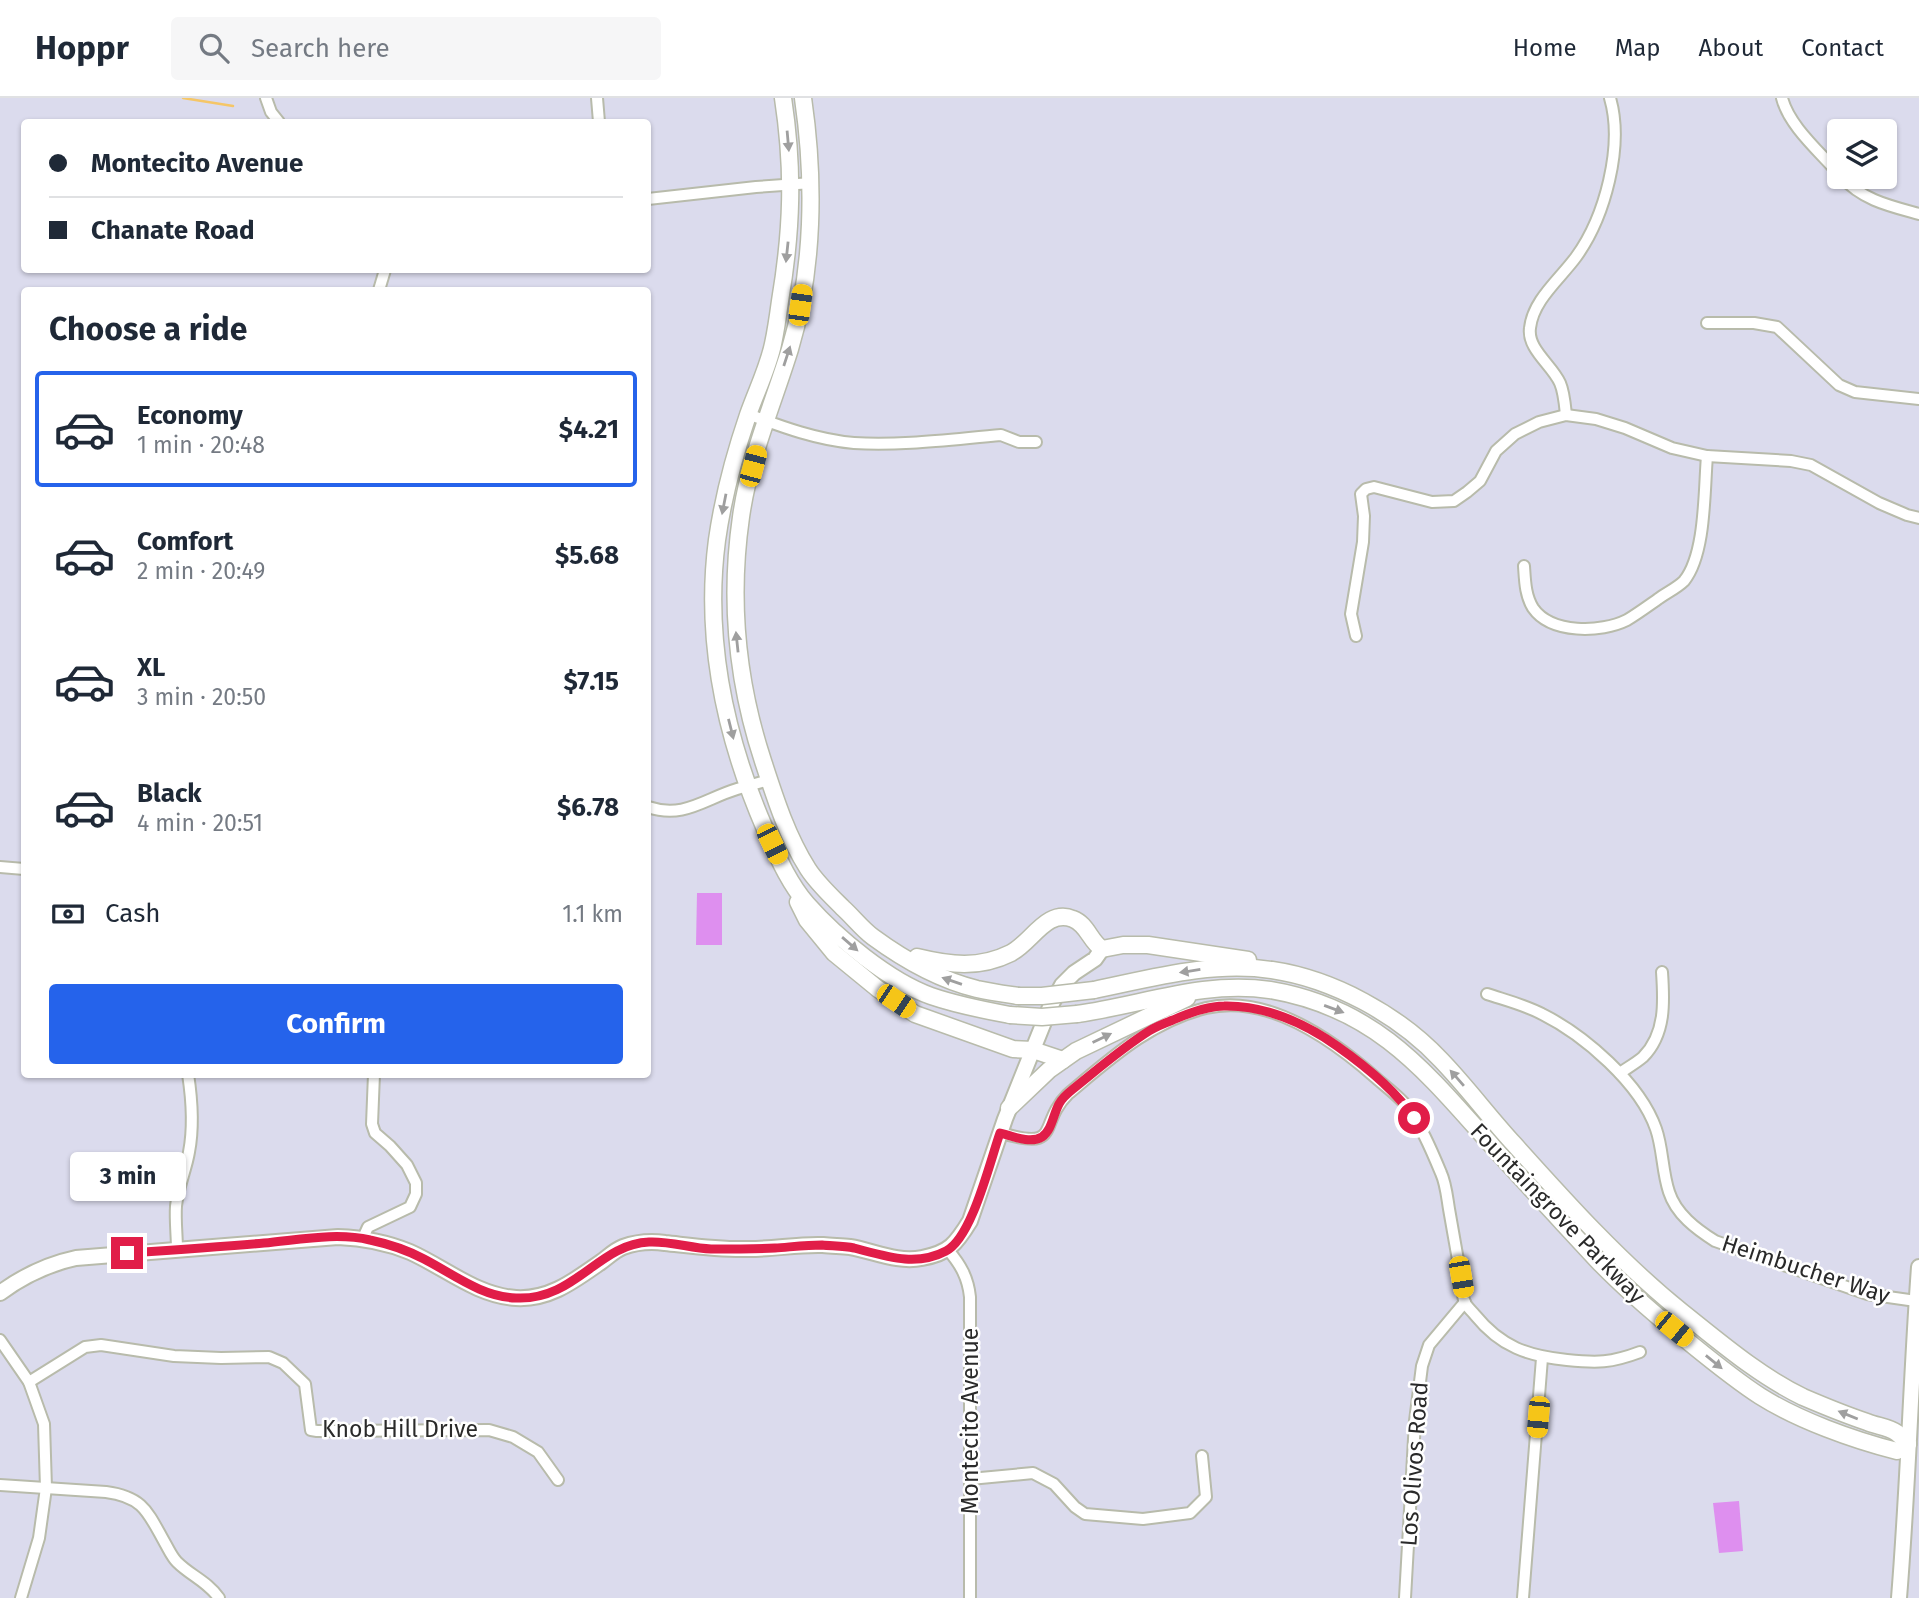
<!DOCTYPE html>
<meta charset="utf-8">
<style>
body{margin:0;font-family:"Fira Sans",sans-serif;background:#f6f6f7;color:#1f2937;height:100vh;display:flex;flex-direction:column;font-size:26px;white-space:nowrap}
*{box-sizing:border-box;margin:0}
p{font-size:23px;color:#747a83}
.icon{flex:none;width:38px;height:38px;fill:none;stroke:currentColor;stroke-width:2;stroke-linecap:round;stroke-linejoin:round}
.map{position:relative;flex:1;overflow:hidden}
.side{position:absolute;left:21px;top:189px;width:630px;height:791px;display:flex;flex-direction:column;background:#fff;border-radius:7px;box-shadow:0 2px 5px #0004}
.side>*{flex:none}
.top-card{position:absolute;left:21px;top:21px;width:630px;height:154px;border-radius:7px;box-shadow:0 2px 5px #0004;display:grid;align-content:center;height:154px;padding:0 28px;background:#fff}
.buttons{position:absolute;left:1827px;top:21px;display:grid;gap:14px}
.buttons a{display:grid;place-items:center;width:70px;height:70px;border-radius:7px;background:#fff;box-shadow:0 2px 5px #0004;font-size:35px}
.end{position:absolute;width:32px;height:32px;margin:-16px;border:9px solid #e11d48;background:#fff;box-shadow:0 0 0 4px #fff}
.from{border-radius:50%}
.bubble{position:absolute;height:49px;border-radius:7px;background:#fff;box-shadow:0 2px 5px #0004;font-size:23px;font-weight:700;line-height:49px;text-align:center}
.car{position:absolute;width:21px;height:42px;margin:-21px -10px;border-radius:9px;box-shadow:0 0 5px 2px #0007;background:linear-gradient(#f5c518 24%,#345 0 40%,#f5c518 0 76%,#345 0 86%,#f5c518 0)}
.top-card b{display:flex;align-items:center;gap:24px;height:66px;font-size:26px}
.top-card b+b{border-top:2px solid #e0e1e3}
.top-card i{width:18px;height:18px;background:#1f2937}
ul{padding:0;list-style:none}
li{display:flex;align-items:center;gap:21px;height:116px;margin:0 14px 10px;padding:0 14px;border:4px solid transparent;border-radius:7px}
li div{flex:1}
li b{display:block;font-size:26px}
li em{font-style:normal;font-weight:700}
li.on{border-color:#2563eb}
li>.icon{width:63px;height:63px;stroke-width:1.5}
h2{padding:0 28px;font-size:32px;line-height:84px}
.pay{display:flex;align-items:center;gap:18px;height:77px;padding:0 28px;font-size:26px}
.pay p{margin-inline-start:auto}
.primary-button{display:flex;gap:14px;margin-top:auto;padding:14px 28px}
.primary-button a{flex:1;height:80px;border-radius:7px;background:#2563eb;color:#fff;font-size:28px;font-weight:700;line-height:80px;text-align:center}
header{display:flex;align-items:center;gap:42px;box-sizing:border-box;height:98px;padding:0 35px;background:#fff;border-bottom:2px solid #e0e1e3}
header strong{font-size:33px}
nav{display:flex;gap:38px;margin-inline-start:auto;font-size:24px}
.search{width:490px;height:63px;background:#f6f6f7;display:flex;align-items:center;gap:18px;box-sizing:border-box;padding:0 24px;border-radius:7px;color:#747a83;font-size:26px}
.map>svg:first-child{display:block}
.pitch{fill:#de8fef}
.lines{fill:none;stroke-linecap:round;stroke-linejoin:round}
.stream{stroke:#f5c667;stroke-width:2.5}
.minor-casing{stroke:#b8bbab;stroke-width:14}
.tertiary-casing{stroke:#b8bbab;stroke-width:18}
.secondary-casing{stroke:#b8bbab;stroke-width:19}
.minor{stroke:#fff;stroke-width:10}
.tertiary{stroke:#fff;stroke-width:14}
.secondary{stroke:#fff;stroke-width:16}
.secondary-bridge-casing{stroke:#b8bbab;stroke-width:19;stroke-linecap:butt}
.secondary-bridge{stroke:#fff;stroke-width:16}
.oneway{fill:#9f9f9f}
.route{stroke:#e11d48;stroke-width:9}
.labels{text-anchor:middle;stroke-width:5;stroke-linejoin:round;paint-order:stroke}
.street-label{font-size:23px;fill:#2a2a2a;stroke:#fff}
</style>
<header>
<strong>Hoppr</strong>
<div class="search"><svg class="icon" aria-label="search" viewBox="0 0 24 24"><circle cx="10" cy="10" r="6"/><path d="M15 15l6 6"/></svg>Search here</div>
<nav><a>Home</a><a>Map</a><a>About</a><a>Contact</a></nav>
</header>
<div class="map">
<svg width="1919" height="1500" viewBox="0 0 1919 1500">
<rect width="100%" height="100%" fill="#dbdbed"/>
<g class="pitch">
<path d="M697,795H722V847H696Z"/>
<path d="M1739,1403L1743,1453L1719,1455L1713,1405Z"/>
</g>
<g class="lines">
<path class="stream" d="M183,0L233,8"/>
<g class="minor-casing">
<g id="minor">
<path d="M266,0L271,14L279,24"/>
<path d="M597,0L599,24"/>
<path d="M1782,0C1789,28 1820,54 1839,76"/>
<path d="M1842,79C1862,102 1890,108 1919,116"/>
<path d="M648,101L756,89L812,85"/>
<path d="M379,192L385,172"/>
<path d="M1707,225H1754L1777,229L1839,287L1855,294L1919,301"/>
<path d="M748,316C782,329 818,342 854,345C902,348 953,341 1001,337L1019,344H1036"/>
<path d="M1566,317C1565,307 1564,294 1560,285C1552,267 1527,251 1530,230C1533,202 1560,181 1576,159C1605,119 1624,48 1610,0"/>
<path d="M1524,468C1525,482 1525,497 1533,510C1551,536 1601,535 1627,522C1637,516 1648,508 1658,501C1666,495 1677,490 1684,483C1706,456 1704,392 1707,358"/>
<path d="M1356,538L1351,516L1363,444L1364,418L1361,396L1366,391L1374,389L1432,404L1454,403L1467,394L1480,383L1496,353L1515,336L1539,324L1566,317L1596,321L1625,330L1672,350L1707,358L1791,363L1811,367L1879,405L1907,417L1919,420"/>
<path d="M648,709C684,721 704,701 737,691C748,688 758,685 769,682"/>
<path d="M0,769L24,771"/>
<path d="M1487,896C1505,902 1525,907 1542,916C1584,937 1640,985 1656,1031C1663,1051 1662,1073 1669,1094C1676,1116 1696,1131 1715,1143L1867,1196L1916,1203"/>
<path d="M1620,975C1627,970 1636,965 1643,959C1666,936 1664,903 1662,874"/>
<path d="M1001,1035C1063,1053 1037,1027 1068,996C1111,960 1150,924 1206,910C1268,895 1333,942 1376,980C1385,988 1396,996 1404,1005C1420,1025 1431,1051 1441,1075C1446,1086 1447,1099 1449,1111C1453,1134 1457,1156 1461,1179C1462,1187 1462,1198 1465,1205C1467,1209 1472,1213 1475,1217C1501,1249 1528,1258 1567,1262C1597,1265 1611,1265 1640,1254"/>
<path d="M363,1140L368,1129L410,1109L416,1096V1085L407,1067L390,1048L375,1035L372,1026L374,976"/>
<path d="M177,1152C177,1138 175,1122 176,1108C178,1089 186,1072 189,1054C194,1028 192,1002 188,976"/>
<path d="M948,1152C961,1167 968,1180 970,1199V1500"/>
<path d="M0,1242L29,1284L44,1326L46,1390L39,1440L21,1500"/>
<path d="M29,1284L85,1249L101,1247L174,1258L221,1260L269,1259L283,1265L305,1286L311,1332L317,1333L489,1332L513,1339L538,1354L558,1382"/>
<path d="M970,1381L1033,1375L1054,1386L1075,1409L1085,1416L1143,1421L1190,1415L1206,1399L1202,1358"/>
<path d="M0,1387L106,1394C144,1399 148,1415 165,1445C169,1452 172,1459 177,1464C191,1478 207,1483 219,1500"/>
<path d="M1405,1500L1415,1323L1422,1268L1429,1247L1465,1204"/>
<path d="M1523,1500L1542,1260"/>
</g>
</g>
<g class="tertiary-casing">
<g id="tertiary">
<path d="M0,1195C23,1178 48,1166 76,1160L338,1139C363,1140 386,1144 410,1154C444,1169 477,1198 516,1200C550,1202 575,1182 601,1164C608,1159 615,1152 623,1149C637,1144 651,1143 665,1145C693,1148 720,1152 749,1151C774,1151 799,1146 823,1147C832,1148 841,1148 850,1149C874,1153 897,1165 922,1160C949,1155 956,1146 970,1123L1005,1021L1050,909L1062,887L1074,875L1095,861L1102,851"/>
<path d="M1899,1500C1908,1390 1911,1279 1919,1169"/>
</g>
</g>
<g class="secondary-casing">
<g id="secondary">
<path d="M783,0C794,72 792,132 780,203C778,218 776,232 773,246C768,270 756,294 748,317C734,358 723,400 717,442C704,541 726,641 765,731C777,757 788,784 807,806C837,840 889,883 931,898C957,907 983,912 1010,917"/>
<path d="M803,0C815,82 814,171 790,251C773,306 749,361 741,419C729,502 737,584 763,663C775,700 787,738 808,771C817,785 831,798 843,810C853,819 862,831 873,839C903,861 940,882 977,891C991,894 1005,896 1018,898"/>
<path d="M798,804L807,822L834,855L878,891L915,916L1013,951L1033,952L1063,962"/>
<path d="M917,859C950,867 979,871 1011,855C1032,844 1047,810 1073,821C1087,826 1090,843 1102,851L1123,847H1148L1248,862"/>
<path d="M1094,892C1152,880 1212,863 1272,872C1333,881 1399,917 1441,962C1467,989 1489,1019 1514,1046C1567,1105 1620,1164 1682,1214C1721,1245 1758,1277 1803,1299C1824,1308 1846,1317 1867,1324C1876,1328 1889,1329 1897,1335C1901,1338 1905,1342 1908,1346"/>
<path d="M1077,916C1142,907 1204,882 1270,892C1377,910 1426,974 1494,1050C1528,1088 1563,1125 1598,1163C1623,1189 1652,1214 1680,1237C1706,1258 1732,1280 1760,1298C1798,1322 1853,1342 1897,1353L1908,1346"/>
<path d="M1009,1010L1049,972L1076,953L1187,900"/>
</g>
</g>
<use href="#minor" class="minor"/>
<use href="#tertiary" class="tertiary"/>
<use href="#secondary" class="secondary"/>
<g class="secondary-bridge-casing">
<g id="secondary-bridge">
<path d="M1018,898H1042L1094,892"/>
<path d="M1010,917L1042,919L1077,916"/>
</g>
</g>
<use href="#secondary-bridge" class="secondary-bridge"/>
</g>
<defs><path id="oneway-solid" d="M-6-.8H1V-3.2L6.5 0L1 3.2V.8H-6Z" transform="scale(1.75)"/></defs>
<g class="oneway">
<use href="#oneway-solid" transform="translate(788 43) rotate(85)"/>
<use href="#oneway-solid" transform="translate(787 154) rotate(96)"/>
<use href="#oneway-solid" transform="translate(787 258) rotate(-72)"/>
<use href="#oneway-solid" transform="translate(724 406) rotate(101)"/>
<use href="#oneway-solid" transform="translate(737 544) rotate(-96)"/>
<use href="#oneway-solid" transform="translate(731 631) rotate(76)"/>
<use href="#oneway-solid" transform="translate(850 846) rotate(41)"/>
<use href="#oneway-solid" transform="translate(1190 873) rotate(171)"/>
<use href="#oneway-solid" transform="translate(952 883) rotate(-161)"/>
<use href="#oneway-solid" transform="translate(1334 911) rotate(20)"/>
<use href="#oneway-solid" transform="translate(1102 940) rotate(-26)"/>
<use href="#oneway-solid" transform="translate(1457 980) rotate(-131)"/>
<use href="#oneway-solid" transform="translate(1714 1264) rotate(39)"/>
<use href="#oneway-solid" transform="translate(1848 1317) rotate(-158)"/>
</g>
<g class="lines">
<path class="route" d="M127,1155C173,1152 219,1149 264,1145C298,1142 336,1134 370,1142C389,1146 407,1152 424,1161C453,1176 482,1199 516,1200C575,1203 598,1146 649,1144C670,1143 690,1150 711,1151C733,1151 754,1151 775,1150C790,1149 807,1147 822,1147C832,1148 844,1148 854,1150C885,1158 916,1169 946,1153C972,1140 990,1063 1000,1035C1012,1038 1030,1046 1042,1039C1052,1032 1053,1017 1059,1006C1062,1000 1068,995 1073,991C1098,971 1122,950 1149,933C1157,928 1165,925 1173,922C1189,915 1207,908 1224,908C1264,907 1305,925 1337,948C1364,967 1396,993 1414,1020"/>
</g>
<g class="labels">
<g class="street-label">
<text transform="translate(1558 1115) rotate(46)" y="8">Fountaingrove Parkway</text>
<text transform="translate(1806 1171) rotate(18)" y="8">Heimbucher Way</text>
<text transform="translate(970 1323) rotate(-90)" y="8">Montecito Avenue</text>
<text x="400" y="1339">Knob Hill Drive</text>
<text transform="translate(1414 1366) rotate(-86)" y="8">Los Olivos Road</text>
</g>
</g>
</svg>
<div class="buttons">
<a><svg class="icon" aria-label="layers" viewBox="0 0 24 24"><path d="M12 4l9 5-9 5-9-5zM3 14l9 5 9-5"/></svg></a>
</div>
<i class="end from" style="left:1414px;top:1020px"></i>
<i class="end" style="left:127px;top:1155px"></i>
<div class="bubble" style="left:70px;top:1054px;width:116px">3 min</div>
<i class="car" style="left:800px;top:207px;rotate:8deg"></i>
<i class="car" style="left:753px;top:368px;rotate:15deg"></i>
<i class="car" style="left:772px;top:746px;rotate:154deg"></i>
<i class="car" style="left:896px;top:903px;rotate:124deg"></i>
<i class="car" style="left:1461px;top:1179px;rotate:170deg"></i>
<i class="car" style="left:1674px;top:1231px;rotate:129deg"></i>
<i class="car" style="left:1538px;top:1319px;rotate:185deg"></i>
<div class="top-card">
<b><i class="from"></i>Montecito Avenue</b>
<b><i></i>Chanate Road</b>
</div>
<section class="side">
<h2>Choose a ride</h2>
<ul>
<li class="on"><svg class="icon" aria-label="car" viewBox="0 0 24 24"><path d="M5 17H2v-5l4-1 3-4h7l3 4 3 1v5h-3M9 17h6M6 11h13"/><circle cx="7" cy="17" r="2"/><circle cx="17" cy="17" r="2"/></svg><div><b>Economy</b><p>1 min · 20:48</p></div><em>$4.21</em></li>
<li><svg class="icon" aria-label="car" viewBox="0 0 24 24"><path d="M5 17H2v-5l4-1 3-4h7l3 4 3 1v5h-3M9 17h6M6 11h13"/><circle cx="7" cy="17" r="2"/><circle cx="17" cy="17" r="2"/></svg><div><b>Comfort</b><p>2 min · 20:49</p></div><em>$5.68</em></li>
<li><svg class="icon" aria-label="car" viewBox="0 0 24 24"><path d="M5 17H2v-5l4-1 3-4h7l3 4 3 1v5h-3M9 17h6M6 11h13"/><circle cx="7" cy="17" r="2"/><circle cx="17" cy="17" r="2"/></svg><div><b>XL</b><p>3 min · 20:50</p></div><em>$7.15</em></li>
<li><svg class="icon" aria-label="car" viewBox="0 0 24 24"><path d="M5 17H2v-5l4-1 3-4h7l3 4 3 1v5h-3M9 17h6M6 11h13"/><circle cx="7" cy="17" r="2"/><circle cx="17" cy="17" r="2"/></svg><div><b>Black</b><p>4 min · 20:51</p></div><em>$6.78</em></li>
</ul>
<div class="pay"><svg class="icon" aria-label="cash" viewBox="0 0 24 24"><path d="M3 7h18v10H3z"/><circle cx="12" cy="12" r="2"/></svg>Cash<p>1.1 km</p></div>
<div class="primary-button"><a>Confirm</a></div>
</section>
</div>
